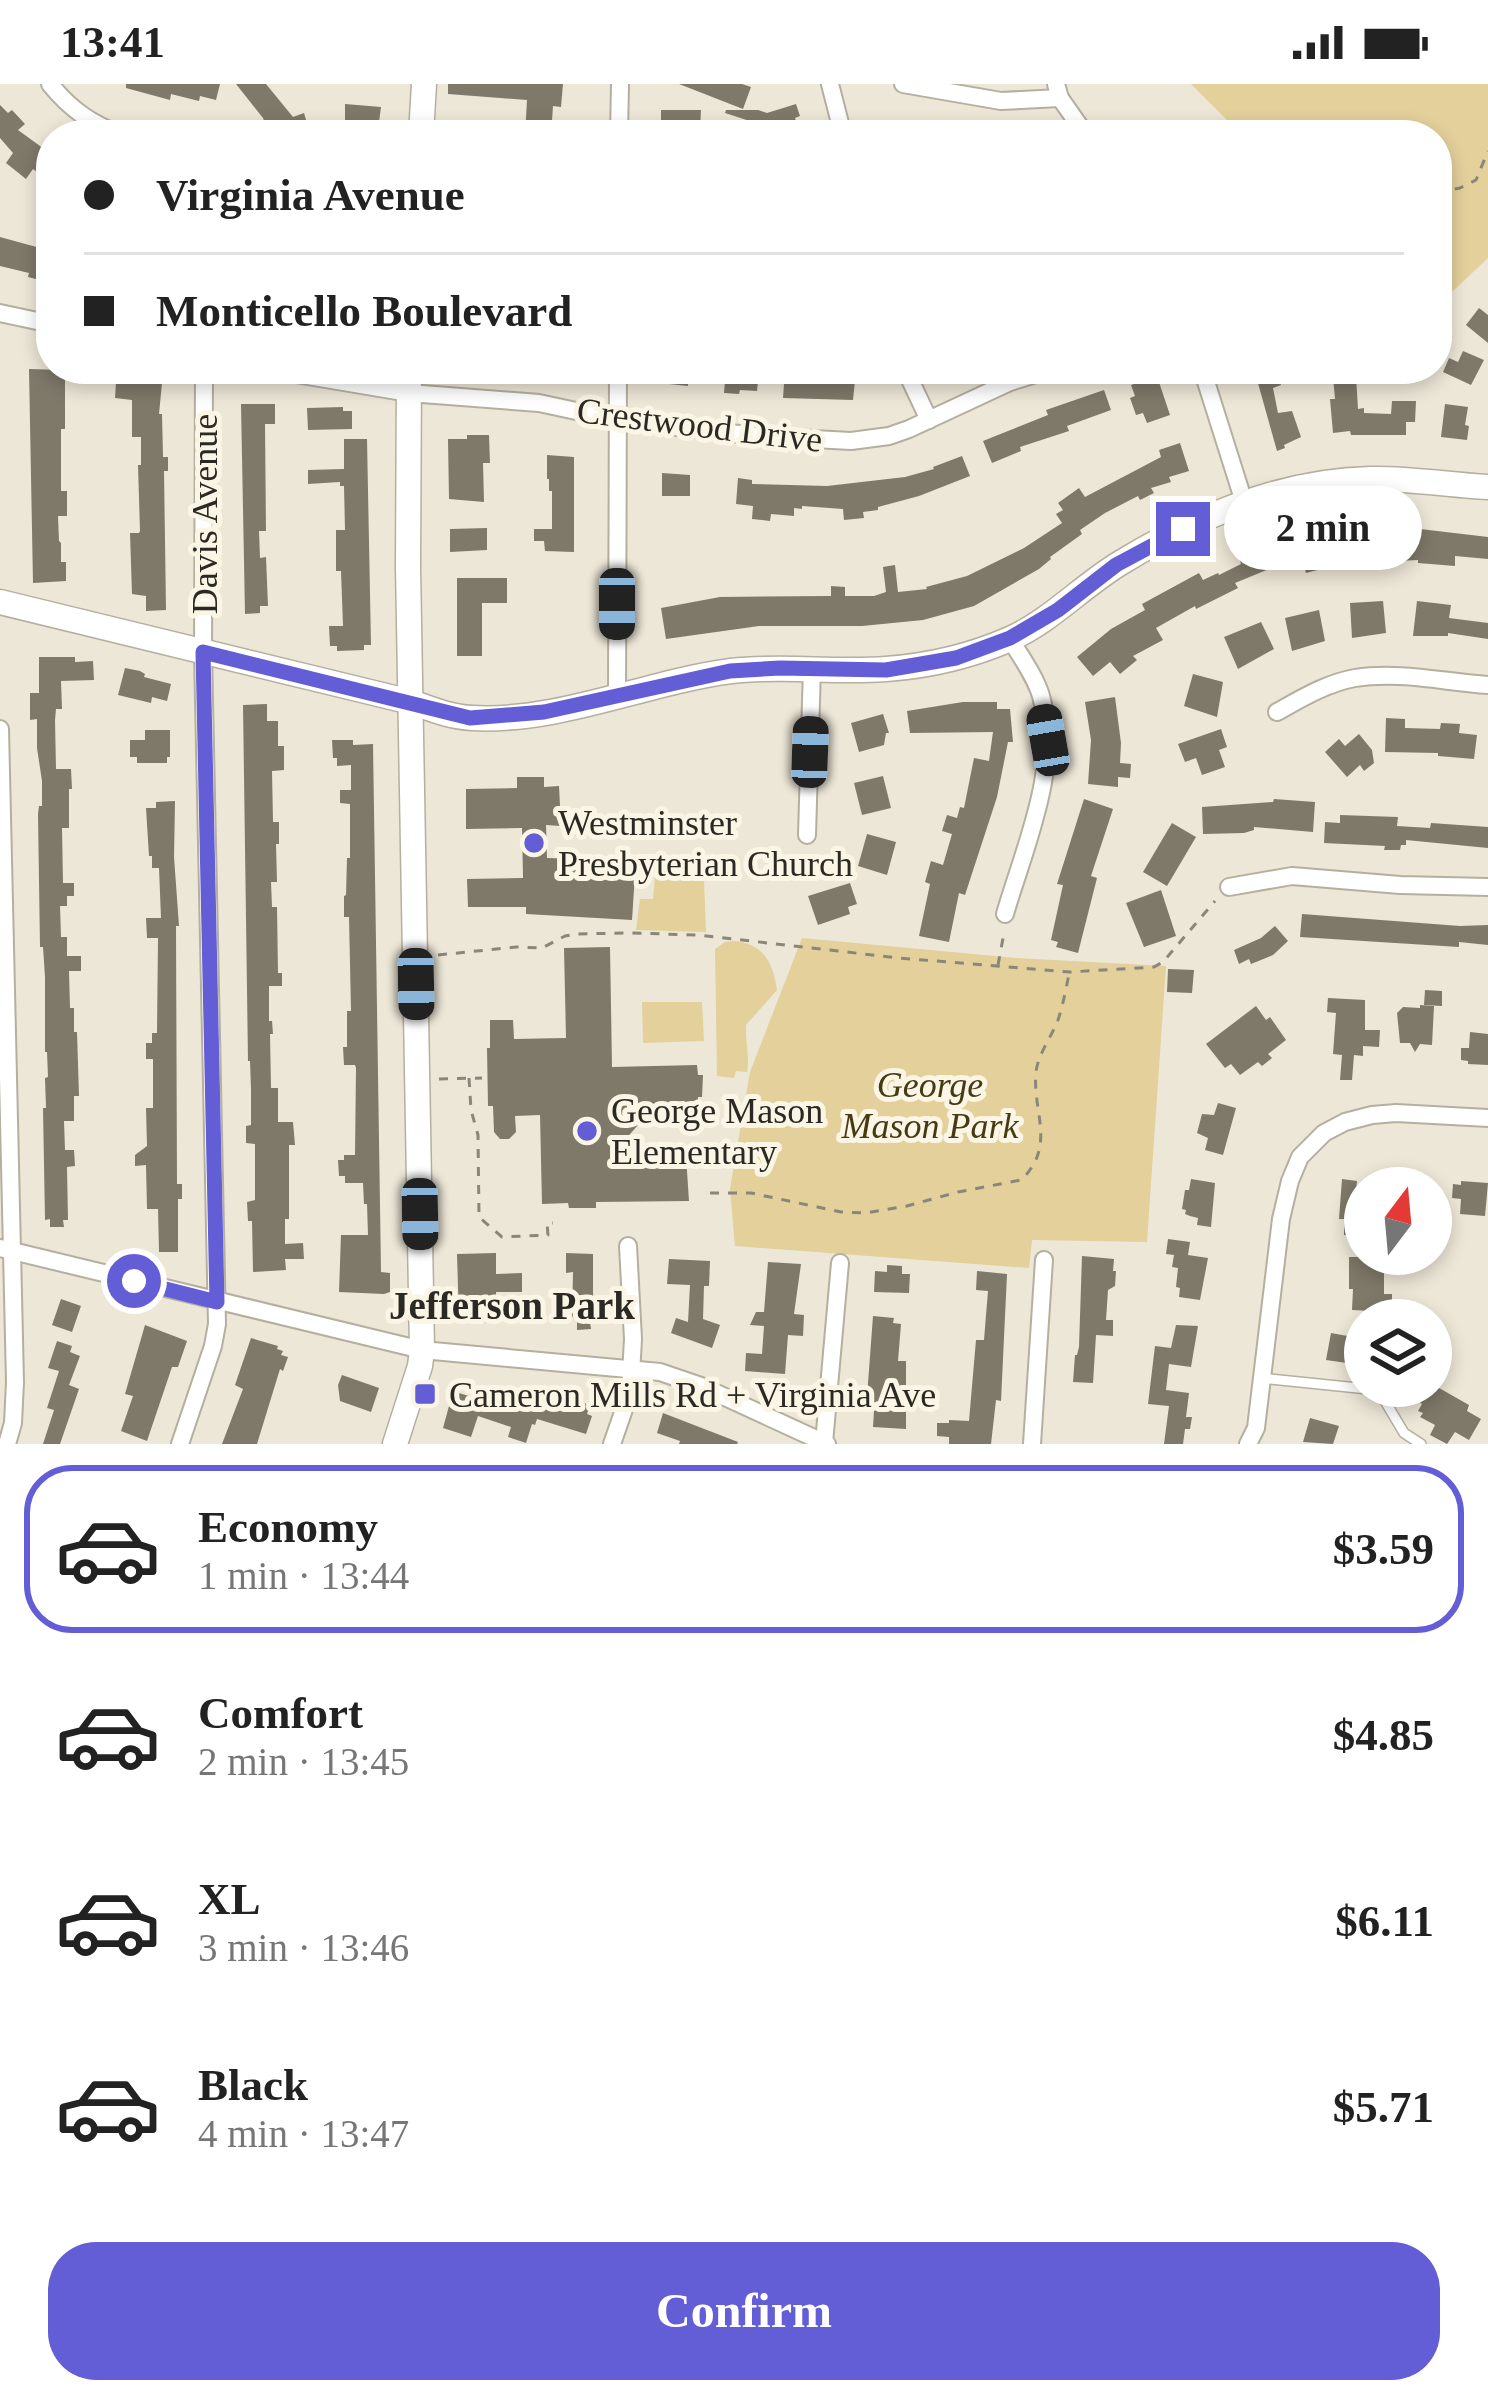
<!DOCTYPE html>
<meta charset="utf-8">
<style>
body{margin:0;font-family:"Times New Roman",serif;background:#f6f6f6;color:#222;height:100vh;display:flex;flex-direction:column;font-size:45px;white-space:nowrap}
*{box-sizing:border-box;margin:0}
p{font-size:39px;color:#767676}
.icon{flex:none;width:66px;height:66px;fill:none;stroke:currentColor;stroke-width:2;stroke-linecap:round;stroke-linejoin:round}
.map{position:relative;height:1360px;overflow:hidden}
.details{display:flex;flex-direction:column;background:#fff;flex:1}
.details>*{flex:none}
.top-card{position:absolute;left:36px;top:36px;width:1416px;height:264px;border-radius:48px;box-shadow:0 6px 18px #0003;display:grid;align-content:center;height:264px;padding:0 48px;background:#fff}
.needle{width:78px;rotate:16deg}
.tools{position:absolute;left:1344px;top:1083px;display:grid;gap:24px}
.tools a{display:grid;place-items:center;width:108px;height:108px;border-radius:50%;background:#fff;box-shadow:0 6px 18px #0003;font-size:60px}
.end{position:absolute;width:54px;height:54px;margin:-27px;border:15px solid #635dd6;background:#fff;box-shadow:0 0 0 6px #fff}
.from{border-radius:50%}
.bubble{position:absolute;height:84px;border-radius:42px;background:#fff;box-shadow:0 6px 18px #0003;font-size:39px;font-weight:600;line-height:84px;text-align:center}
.car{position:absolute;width:36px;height:72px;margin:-36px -18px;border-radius:15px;box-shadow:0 0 9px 3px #0007;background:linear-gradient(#222 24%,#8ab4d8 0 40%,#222 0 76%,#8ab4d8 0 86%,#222 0)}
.top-card b{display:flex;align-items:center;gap:42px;height:114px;font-size:45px}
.top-card b+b{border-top:3px solid #e0e0e0}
.top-card i{width:30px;height:30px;background:#222}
ul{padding:21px 0 0;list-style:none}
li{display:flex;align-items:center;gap:36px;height:168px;margin:0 24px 18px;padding:0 24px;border:6px solid transparent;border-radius:48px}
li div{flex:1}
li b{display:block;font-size:45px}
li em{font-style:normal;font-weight:600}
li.selected{border-color:#635dd6}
li>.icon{width:108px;height:108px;stroke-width:1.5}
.button{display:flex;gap:24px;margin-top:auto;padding:24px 48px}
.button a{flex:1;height:138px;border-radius:48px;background:#635dd6;color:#fff;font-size:48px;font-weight:600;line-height:138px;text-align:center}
.status{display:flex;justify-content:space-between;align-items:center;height:84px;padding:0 60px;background:#fff;direction:ltr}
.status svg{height:33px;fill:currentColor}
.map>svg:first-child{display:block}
.green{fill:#e3d09b}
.building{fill:#7f796a}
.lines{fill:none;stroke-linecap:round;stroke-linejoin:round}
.lane-casing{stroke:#b4af9f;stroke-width:12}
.street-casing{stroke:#b4af9f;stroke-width:20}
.secondary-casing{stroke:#b4af9f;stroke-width:27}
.path{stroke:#8a867b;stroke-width:3;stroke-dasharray:9 9;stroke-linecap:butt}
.lane{stroke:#fff;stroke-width:9}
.street{stroke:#fff;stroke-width:16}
.secondary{stroke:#fff;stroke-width:24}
.route{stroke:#635dd6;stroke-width:15}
.poi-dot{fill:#635dd6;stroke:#faf5e4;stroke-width:4.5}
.labels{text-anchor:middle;stroke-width:10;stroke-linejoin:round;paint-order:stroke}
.street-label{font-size:36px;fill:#2b2923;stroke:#faf5e4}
.poi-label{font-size:36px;fill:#2b2923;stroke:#faf5e4;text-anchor:start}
.park-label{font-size:36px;font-style:italic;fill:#463a15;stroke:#faf5e4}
.neighbourhood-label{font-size:39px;font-weight:bold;fill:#2b2923;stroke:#faf5e4}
</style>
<div class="status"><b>13:41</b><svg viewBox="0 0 49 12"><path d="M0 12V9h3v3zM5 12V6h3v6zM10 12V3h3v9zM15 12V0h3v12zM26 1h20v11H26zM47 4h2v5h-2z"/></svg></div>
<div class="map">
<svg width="1488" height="1360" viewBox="0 0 1488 1360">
<rect width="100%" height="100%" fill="#ede7d7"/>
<g class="green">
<path d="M1191,0H1488V174L1437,222V51H1238L1234,43Z"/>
<path d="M655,793L704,796L706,848L636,846L640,815H653Z"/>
<path d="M802,854L1016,874L1166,882L1147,1158L1032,1156L1029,1184L735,1162L730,1105L750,988Z"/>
<path d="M733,857C763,859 773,878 777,906L746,941C745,956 750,973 747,988L736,987L734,994L717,992L715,865L725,858Z"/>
<path d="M642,918H702L704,957L643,959Z"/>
</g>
<g class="building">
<path d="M126,0H220L216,16L200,12L199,17L171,10L170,16L126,4Z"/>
<path d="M236,0H266L293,33L304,29L310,49L269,51L263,34Z"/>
<path d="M448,0H563L561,23L553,22L551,51H525L527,16L448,10Z"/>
<path d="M679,0H742L751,3L743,25Z"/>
<path d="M345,20L381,23L378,46L345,43Z"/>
<path d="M796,20L800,32L795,34L799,47L760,44L759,40L725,29L726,26H758L767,29Z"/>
<path d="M0,21L8,29L12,26L25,40L18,46L51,70V87L45,94L33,85L26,95L6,79L13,69L0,54Z"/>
<path d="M661,26H701L700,46H691V51H661Z"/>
<path d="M0,153L51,167V199L28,193L29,189L0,182Z"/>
<path d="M1479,224L1488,231V259L1466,241Z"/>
<path d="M1463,267L1484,276L1471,301L1443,288L1449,274L1458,278Z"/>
<path d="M29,285L65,286V345H61V407H67V432H58L59,457L61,459V478H66V497L33,499Z"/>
<path d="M661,285H688V302L660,299Z"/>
<path d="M726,285L759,286L757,307L740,306L739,310L724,309Z"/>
<path d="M785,285H801L800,293L832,296L833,286L856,287L853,316L783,314Z"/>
<path d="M1254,285H1276L1281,301L1273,304L1278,329L1292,327L1301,353L1284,361L1285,364L1277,367Z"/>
<path d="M1157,292L1170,331L1147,339L1143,329L1136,331L1130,314L1135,312L1131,301Z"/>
<path d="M1356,292L1358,325L1364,324V329L1391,330L1392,317H1416L1415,338H1406V351H1351L1350,347L1333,349L1330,315H1335L1333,293Z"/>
<path d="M127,293L162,299L159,330H162L163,373H168V387H164L166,526L146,527V512L132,510L130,449H139L140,447L138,381H141V353H132V316L115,314L116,298L119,299V294Z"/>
<path d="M1104,306L1111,326L1067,342L1069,347L1020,363L1021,367L992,379L983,357L1048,331L1046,326Z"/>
<path d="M241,320H275V340H265L266,447H259L260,474L266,473L268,522H260V529L245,530Z"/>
<path d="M1445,320L1468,323L1465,341L1469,342L1467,356L1441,353Z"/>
<path d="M343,323V327H352V345L308,346L307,324Z"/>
<path d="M467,351H489L490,379H483L484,418L449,415L448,355H467Z"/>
<path d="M344,355H367L371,561H364V566L337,567V562H330L329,542H343L341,487H336V446H345L344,402H340V398L308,400V386L344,385Z"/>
<path d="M1180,359L1189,387L1169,393L1171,398L1151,404L1154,409L1140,416L1138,412L1105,429L1080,446L1082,450L1050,473L1051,475L1039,485L974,522L923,536L862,542H759L666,555L661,524L720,513L831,512V502L845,503V512H874L886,508L883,483L895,481L898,508L927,505L926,503L967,492L1024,464L1062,439L1056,430L1063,426L1058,419L1079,404L1085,413L1161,373L1159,366Z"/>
<path d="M547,371L574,373V468L545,467L544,457H534V445H552V407H549V395H547Z"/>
<path d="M962,372L970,392L919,412L878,423V426L863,428L864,434L844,436L843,425L802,422V425L794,424V432L771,430L770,437L752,435L753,422L736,420L738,394L752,396V400L827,402L905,393L934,385L933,383Z"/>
<path d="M662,389L690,391V412H662Z"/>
<path d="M1403,443L1488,453V475L1455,472V482L1418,479V476L1341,480L1306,489L1301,472L1235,499L1238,504L1196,525L1195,522L1156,544L1163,556L1133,572L1137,576L1120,590L1110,578L1093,592L1077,573L1111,545L1145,526L1142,520L1199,489L1203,496L1218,489L1219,491L1241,480L1238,471L1268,459L1271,465L1314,449L1316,457L1326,454V457L1360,449V445Z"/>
<path d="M487,444V466L450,468V445Z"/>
<path d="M457,494H507V519H482V572H457Z"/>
<path d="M1383,517L1386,549L1352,554L1350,519Z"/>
<path d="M1417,517L1451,521L1449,534L1488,539V555L1448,549V552H1413Z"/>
<path d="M1319,526L1325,557L1292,567L1285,534Z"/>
<path d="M1261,538L1274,565L1238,585L1224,553Z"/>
<path d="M39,573H75V578L93,577L94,596L61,597L62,625H56L55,636L56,685H71L72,705H69V744H62L63,799H74V812H67V822H60L61,853H67V872H81V887H69L70,924H74V948H77L79,1012H74V1037H64L65,1066H74L75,1082L67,1083L68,1136H63L64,1143H50V1135L45,1136L43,1024H46L45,994L48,993L47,968H45V893L43,863H40L38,730L39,722H42V697L37,664V635L30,636V609H39Z"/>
<path d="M125,584L140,587L145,590L144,593L171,600L167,617L152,613L151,619L118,611Z"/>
<path d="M1193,590L1223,598L1217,633L1184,622Z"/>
<path d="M1115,613L1121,659L1120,679L1131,680L1130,694L1118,693V703L1088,700L1091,656L1085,618Z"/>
<path d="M963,618H997V625H1010L1013,658H1008L997,713L965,811L959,809L949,858L919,852L930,800L925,798L931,777L943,781L952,750L942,747L947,731L957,734L960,723L964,724L974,674L989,677L993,648L910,649L907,627Z"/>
<path d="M267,620V637H278V662H284V686L272,687L273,738H279V760H276L277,798H271L272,823H277L278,889H282V902H269V937H272L273,950H270L271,1004H278V1038H293L295,1061H289V1135H285V1160L303,1159L304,1175H285L286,1186L253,1188L252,1137H248L247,1118L255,1116V1060L246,1059V1042L251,1041V1006L250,977H248L243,621Z"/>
<path d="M883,630L889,649H886L884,661L859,668L851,639Z"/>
<path d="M1386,634L1405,635V644L1440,645L1441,639L1460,640L1459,649L1477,651L1474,675L1438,672V669L1385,668Z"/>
<path d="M1221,645L1227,663L1219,666L1225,683L1202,691L1196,674L1185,678L1178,660Z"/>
<path d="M145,646H170V673H167V679H137V673H130V656H145Z"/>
<path d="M1359,650L1372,666L1374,679L1364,687L1360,681L1347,693L1325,668L1339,655L1345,662Z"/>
<path d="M332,656H353V661L373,660L381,1188L390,1189V1208L384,1210L339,1208L341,1151H368L367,1120H364L363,1099H345V1092H339L338,1076H344V1071H355L356,984L355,981H344L343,963H347V927H351L349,833H344V812L346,811L347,774H350V720L340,719V706H351V681L337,682V674H333Z"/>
<path d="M883,692L891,724L862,731L854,699Z"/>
<path d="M517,693H544V703L559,702L561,742L546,741L547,774L580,775L581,785L635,790L632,836L526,830V823H468L467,795L523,794L522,744L466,745V705L517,704Z"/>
<path d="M1084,715L1113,725L1091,792L1097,794L1078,869L1056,863L1058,858L1051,856L1063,801L1057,800Z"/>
<path d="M1274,715L1315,718L1313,748L1254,743V746L1244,749L1203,750L1202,723L1273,718Z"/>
<path d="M175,717L174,773L179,842H176L177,1100H182V1115H178V1168H159L158,1125H147L146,1081L135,1082V1071L147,1062L146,1024H153V975H146V959H152V949H157L158,854H147L146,834H161L159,784H152V772H149L146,724H156V718Z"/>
<path d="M1340,731L1398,733L1397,742L1430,744L1431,739L1488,743V764L1406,756V761H1401L1400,766H1384L1385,762L1324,759L1325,738L1340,739Z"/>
<path d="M1172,739L1196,753L1167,802L1143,788Z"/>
<path d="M867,750L896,758L887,791L858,782Z"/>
<path d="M850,799L857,820L848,823L850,830L818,841L808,812Z"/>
<path d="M1161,806L1176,852L1144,863L1126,819Z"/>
<path d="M1302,830L1460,842L1488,841V861L1459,858V863L1300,853Z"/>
<path d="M1275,842L1288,857L1273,871L1251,880L1249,875L1239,880L1234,866L1261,854Z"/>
<path d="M610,863L612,983L697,981L698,991H703L702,1013H698V1023L686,1024V1039L638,1041L610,1073L686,1072L689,1117L596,1118V1124H569L568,1119L542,1120L540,1031L515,1032L516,1048L509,1055H500L494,1048L493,1022H488L487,964H490V936H513L514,955L566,954L564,864Z"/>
<path d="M1168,885L1194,886L1192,909L1167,908Z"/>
<path d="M1425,906L1442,907V922L1424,921Z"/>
<path d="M1328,914L1365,916V946H1380L1379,963L1363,962V972L1354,971L1352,996H1340L1342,971L1333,970L1336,929L1327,928Z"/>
<path d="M1420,921L1434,922L1432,961L1420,960L1415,968L1410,959H1400L1397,929L1403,923L1420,924Z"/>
<path d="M1256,922L1266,936L1270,933L1286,956L1268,970L1272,974L1262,982L1258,978L1240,991L1231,980L1225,984L1206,960Z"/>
<path d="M1470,948L1488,950V981L1468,980V977L1461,976V964H1469Z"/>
<path d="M1218,1019L1236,1024L1223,1071L1205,1066L1208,1054L1197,1049L1202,1030L1214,1031Z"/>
<path d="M1191,1095L1215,1099L1211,1143L1197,1141L1198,1134L1190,1132L1185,1130L1186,1126L1182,1125L1185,1106H1189Z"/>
<path d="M1342,1095L1357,1097L1355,1120L1362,1121L1360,1152L1344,1151V1135H1339Z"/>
<path d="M1461,1097L1488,1099L1485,1132L1460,1130L1461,1115L1452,1114L1453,1100L1461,1101Z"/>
<path d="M1168,1155L1190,1158L1188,1171L1208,1174L1200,1216L1179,1213L1180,1204L1176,1203L1178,1184L1172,1183L1174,1171L1166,1170Z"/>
<path d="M496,1169V1190L522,1189V1208H496L497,1228H489L490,1239L459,1236L457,1170Z"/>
<path d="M566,1169L593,1170V1238H590L591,1245L577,1246V1238L572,1232L573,1188L566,1189Z"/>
<path d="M1082,1172L1114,1175L1113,1187H1116L1115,1202L1108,1206L1106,1236H1113V1252L1096,1251L1093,1299L1073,1298L1075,1271H1077L1079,1263Z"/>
<path d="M1349,1173H1373V1185H1384V1210H1392V1228L1352,1226L1353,1205H1349Z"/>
<path d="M669,1175L710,1177L709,1202H704L703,1235L720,1241L712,1264L671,1249L676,1234L688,1238L690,1201L667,1200Z"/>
<path d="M768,1178L801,1180L794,1230L804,1231L803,1252L788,1251L785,1290L745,1287L746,1269L762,1270L764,1242L750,1241L756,1228H764Z"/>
<path d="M887,1181L902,1182V1190H910L909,1209L874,1208L875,1187L887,1188Z"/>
<path d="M977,1187L1007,1190L1001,1317L996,1316L991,1360H949V1353L937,1352V1339H949V1336L969,1337L976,1256H984L988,1207L976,1206Z"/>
<path d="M61,1215L81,1222L72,1248L52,1241Z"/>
<path d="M873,1232L894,1234L893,1239L901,1240L898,1277H906V1345L873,1343L874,1327L866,1326Z"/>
<path d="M145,1241L187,1257L178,1283H172L147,1357L121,1347L133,1312L125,1310Z"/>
<path d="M1176,1241L1198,1242L1191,1283L1169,1280L1166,1306L1189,1309L1186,1333H1192L1190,1345H1185L1183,1360H1164L1169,1322L1148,1320L1155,1262L1171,1264Z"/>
<path d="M1331,1249L1353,1253L1352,1259L1364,1261L1361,1281L1326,1276Z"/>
<path d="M251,1254L278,1262L277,1265L283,1267L281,1271L288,1273L283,1287L280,1285L257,1360H222L243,1305L235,1301Z"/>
<path d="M57,1257L72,1262L70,1268L80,1272L69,1301L79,1305L60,1360H43L54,1326L47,1324L59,1287L48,1284Z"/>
<path d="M342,1291L379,1304L371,1328L340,1317L338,1301Z"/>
<path d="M1432,1300L1469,1321L1467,1327L1481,1335L1469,1356L1455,1348L1447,1360L1430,1351L1435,1341L1420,1333L1423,1329L1418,1327L1422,1320L1419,1317Z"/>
<path d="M456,1308L484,1317L486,1311L516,1320L517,1316L524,1318L525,1315L552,1325L556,1315L567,1319L569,1314L590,1321L587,1330L592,1332L586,1350L537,1335L535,1341L532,1340L526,1359L508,1353L511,1343L478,1332L471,1353L443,1344L449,1322Z"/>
<path d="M663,1329L738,1358L737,1360H679L680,1357L657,1349Z"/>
<path d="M1310,1334L1339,1342L1333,1360L1303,1358Z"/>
</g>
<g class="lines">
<g class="lane-casing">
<path id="lane" d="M1261,1294L1368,1305L1382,1312L1404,1349L1421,1360"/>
</g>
<g class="street-casing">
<g id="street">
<path d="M50,0C70,25 92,41 122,51"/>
<path d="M830,0L843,51"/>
<path d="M903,0L1001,17L1060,14"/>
<path d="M1056,0L1060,14L1086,51"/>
<path d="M619,51L620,0"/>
<path d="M0,229L51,240"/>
<path d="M266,285L409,309L539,319L618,336L756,352L851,357L889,352L909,345L1010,298L1052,285"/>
<path d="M905,285L929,336"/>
<path d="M1202,285L1244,418"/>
<path d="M617,612L618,285"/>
<path d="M1277,628C1302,614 1327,599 1355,594C1399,587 1444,598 1488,601"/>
<path d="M0,645L15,1298L13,1339L7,1360"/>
<path d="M807,751L812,584"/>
<path d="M1229,803L1292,792L1400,801L1488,803"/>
<path d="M1005,830C1025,761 1061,684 1041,612C1035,592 1021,573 1010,555"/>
<path d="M0,1164L422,1266L660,1288L701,1302L827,1360"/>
<path d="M824,1359L840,1179"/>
<path d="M180,1360L213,1262L217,1240L203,568L204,285"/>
<path d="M612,1360L630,1308L633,1255L628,1162"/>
<path d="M1032,1360L1044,1176"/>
<path d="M1248,1360L1256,1344L1281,1135L1290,1097L1300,1073L1324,1049L1345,1038L1372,1031L1396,1029L1488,1034"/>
</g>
</g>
<g class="secondary-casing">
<g id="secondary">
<path d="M421,51L424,0"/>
<path d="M0,518L411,618C431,625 450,633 472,634C558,639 647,598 731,587C783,581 835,589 886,585C928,582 971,572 1010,555C1052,536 1083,501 1122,478C1196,433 1282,397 1370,395C1409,394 1449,401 1488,403"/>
<path d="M395,1360L420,1282L422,1266L408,483L409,285"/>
</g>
</g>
<g class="path">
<path d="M1437,108L1460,104L1476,96L1488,67"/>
<path d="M438,871L516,863L542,864L565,852L576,850L630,849L698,851L899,874L1070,888L1154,883L1163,878L1215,817"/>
<path d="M998,881L1004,849"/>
<path d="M469,994L471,1026L478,1051L479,1133L502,1153L548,1151L547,1139H553"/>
<path d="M439,995L482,994"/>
<path d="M710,1109H751L841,1128L865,1129L907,1122L958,1108L1021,1096C1057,1062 1032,1028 1036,988C1038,970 1051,954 1058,936C1063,921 1066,905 1069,890"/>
</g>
<use href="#lane" class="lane"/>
<use href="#street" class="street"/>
<use href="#secondary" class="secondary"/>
</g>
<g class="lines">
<path class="route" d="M134,1197L217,1218L203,568L470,634L544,628L730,587L780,584L886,586L956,574L1010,554L1058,526L1116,481L1183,445"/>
</g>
<g class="poi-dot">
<circle cx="534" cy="759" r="12"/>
<circle cx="587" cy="1047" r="12"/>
<rect x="413" y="1298" width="24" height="24" rx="6"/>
</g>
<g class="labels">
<g class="street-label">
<text transform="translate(700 340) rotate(7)" y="13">Crestwood Drive</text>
<text transform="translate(204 430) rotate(-90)" y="13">Davis Avenue</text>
</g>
<g class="poi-label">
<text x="558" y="751">Westminster<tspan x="558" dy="41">Presbyterian Church</tspan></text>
<text x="611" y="1039">George Mason<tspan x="611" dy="41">Elementary</tspan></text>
<text x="449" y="1323">Cameron Mills Rd + Virginia Ave</text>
</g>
<g class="park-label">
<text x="930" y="1013">George<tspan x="930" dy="41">Mason Park</tspan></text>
</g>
<g class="neighbourhood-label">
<text x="512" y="1235">Jefferson Park</text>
</g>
</g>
</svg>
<div class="tools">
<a><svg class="needle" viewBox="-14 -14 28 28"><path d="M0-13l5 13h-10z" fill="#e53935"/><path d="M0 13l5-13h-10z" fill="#767676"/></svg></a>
<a><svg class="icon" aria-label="layers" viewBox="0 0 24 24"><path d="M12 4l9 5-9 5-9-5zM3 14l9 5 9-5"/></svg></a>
</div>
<i class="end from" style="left:134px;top:1197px"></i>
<i class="end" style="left:1183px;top:445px"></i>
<div class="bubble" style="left:1224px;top:402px;width:198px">2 min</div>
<i class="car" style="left:617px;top:520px;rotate:180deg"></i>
<i class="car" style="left:1048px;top:656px;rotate:350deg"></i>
<i class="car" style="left:810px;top:668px;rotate:2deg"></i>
<i class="car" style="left:416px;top:900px;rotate:179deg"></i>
<i class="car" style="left:420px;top:1130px;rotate:179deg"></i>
<div class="top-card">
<b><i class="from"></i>Virginia Avenue</b>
<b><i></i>Monticello Boulevard</b>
</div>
</div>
<section class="details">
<ul>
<li class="selected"><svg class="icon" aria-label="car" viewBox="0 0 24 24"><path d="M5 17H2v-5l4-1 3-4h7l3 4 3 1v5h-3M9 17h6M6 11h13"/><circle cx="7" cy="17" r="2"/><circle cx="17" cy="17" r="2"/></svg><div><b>Economy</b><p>1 min · 13:44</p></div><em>$3.59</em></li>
<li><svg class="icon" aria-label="car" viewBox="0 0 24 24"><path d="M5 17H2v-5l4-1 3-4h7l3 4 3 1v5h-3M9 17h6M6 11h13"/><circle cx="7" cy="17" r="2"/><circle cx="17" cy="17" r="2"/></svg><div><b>Comfort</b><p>2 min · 13:45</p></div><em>$4.85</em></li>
<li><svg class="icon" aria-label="car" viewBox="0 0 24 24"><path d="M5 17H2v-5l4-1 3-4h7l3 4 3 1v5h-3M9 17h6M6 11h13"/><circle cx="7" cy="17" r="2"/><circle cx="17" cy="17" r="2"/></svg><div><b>XL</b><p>3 min · 13:46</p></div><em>$6.11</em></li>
<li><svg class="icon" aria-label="car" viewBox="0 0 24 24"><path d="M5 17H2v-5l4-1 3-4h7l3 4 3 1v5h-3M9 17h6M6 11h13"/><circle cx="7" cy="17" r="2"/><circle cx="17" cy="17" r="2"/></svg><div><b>Black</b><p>4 min · 13:47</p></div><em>$5.71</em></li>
</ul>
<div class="button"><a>Confirm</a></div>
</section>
